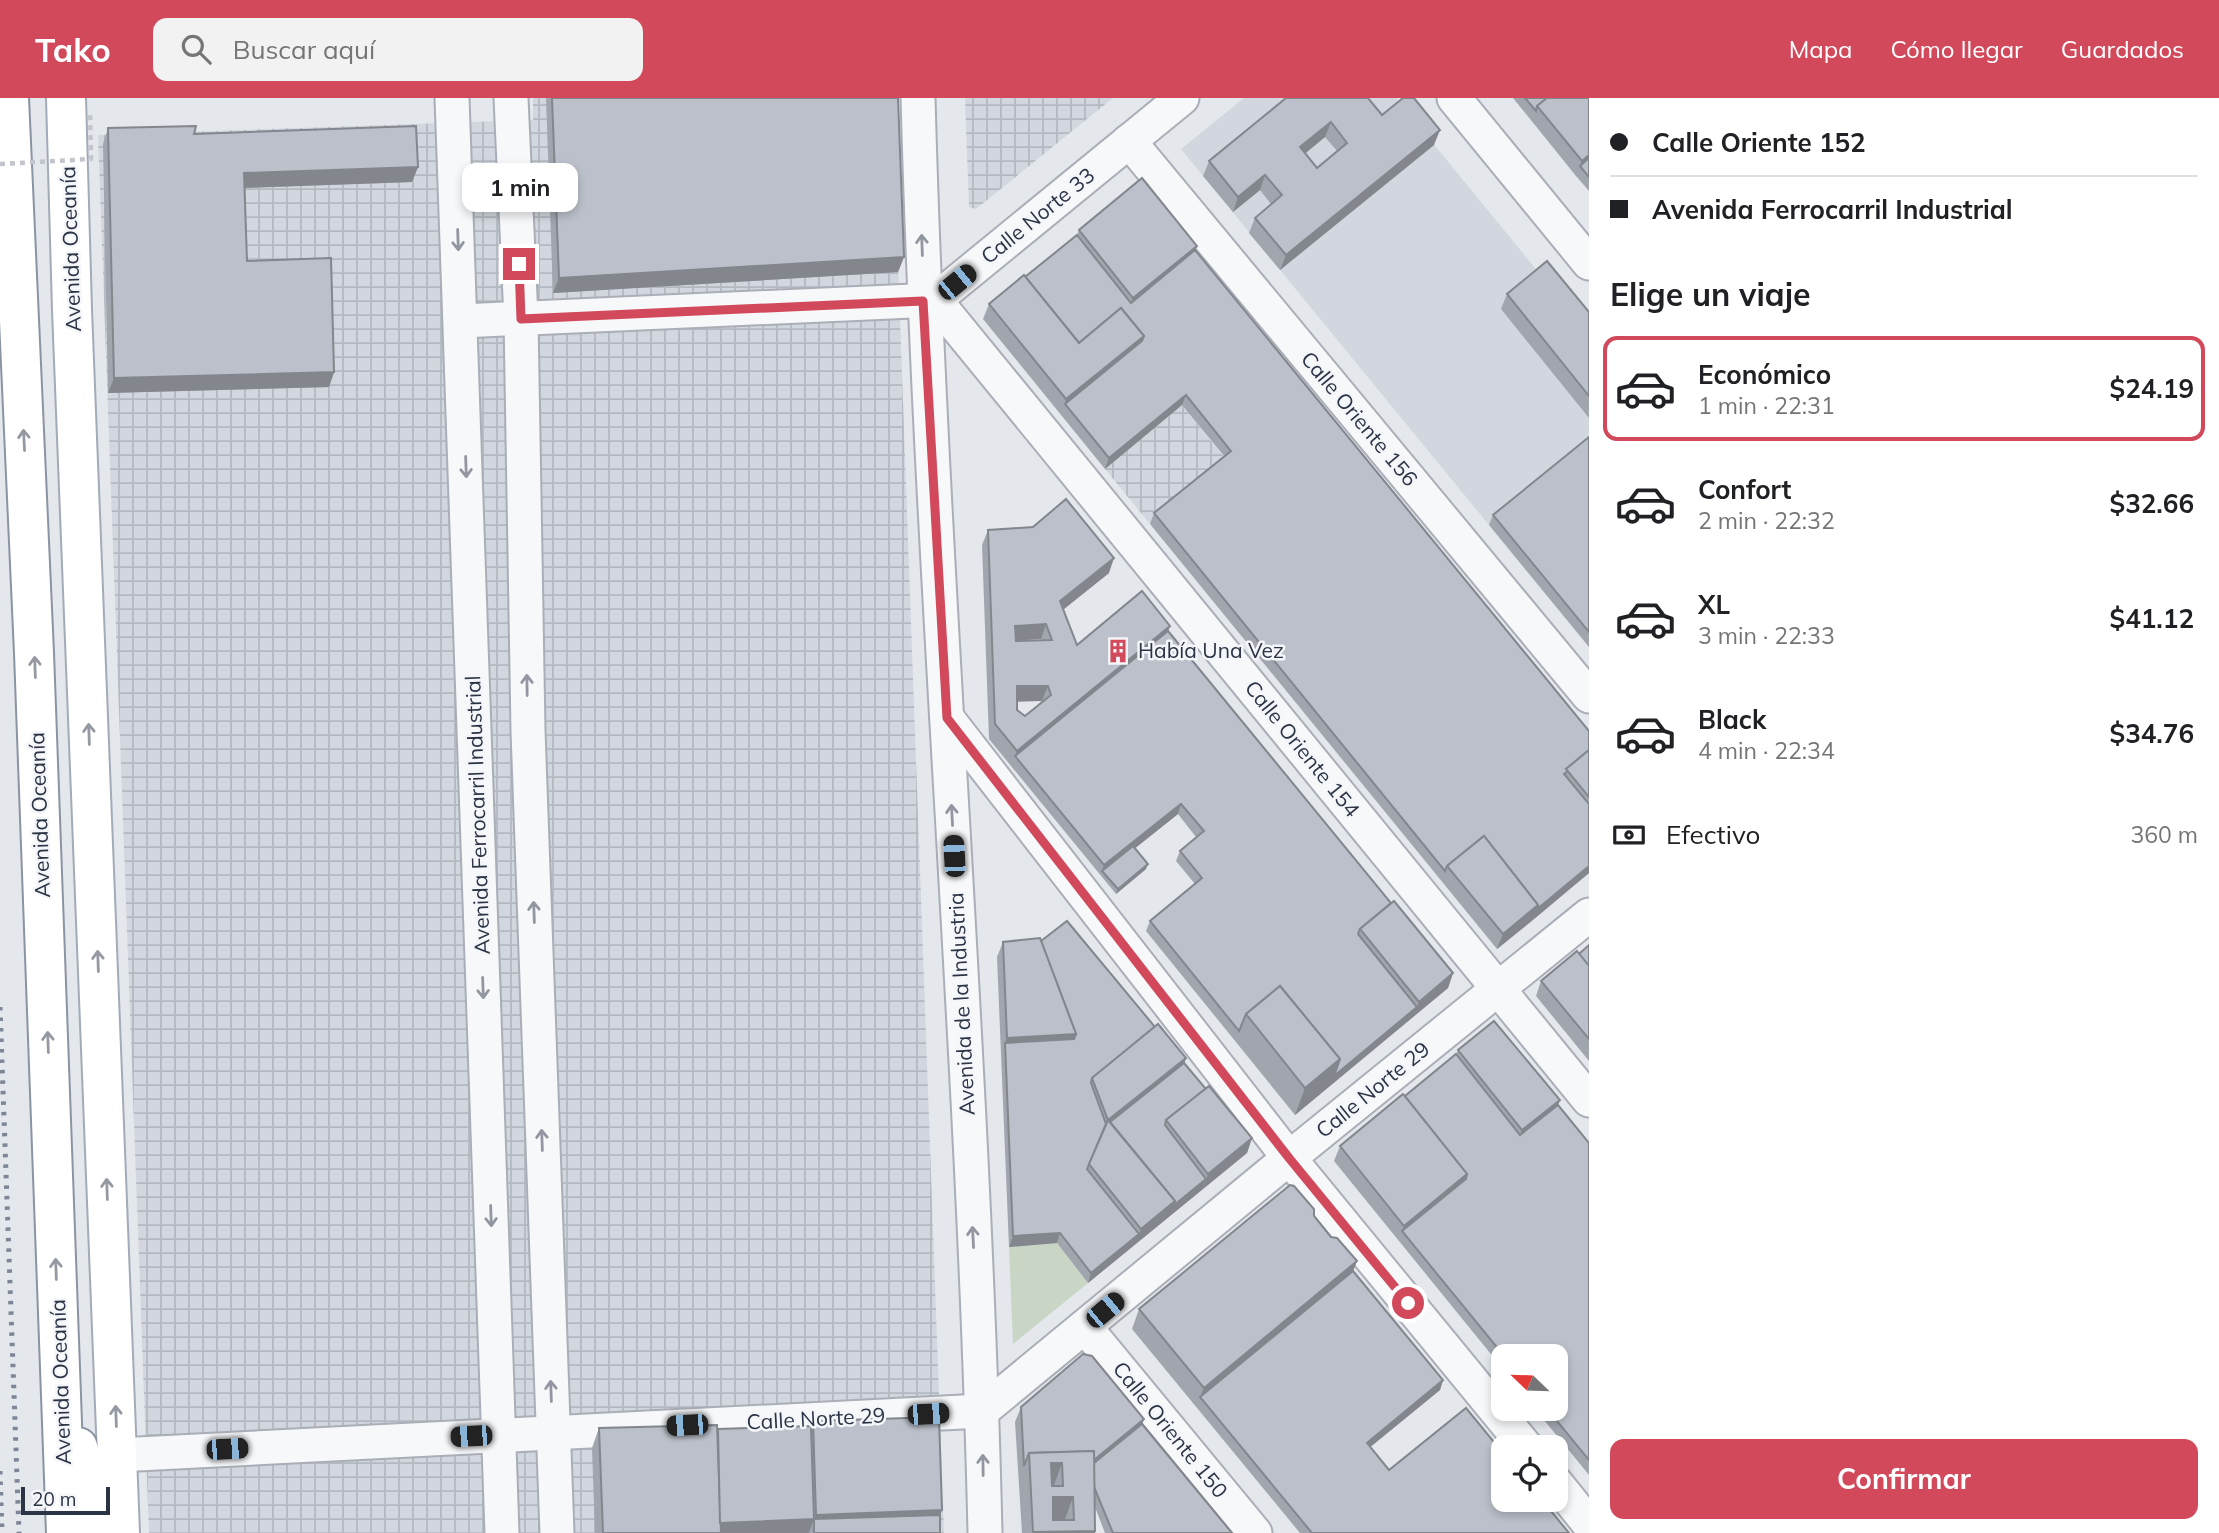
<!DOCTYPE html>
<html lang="es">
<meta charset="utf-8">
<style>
body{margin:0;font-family:Mulish,sans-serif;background:#f2f2f2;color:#202124;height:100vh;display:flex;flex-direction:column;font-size:26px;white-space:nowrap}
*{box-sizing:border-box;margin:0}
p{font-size:23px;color:#757577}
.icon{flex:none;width:38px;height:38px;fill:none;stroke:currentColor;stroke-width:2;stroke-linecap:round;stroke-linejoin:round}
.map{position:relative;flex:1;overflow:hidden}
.details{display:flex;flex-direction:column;background:#fff;width:630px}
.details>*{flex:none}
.hud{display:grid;align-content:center;height:154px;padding:0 21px;background:#fff}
.needle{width:46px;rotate:293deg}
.fabs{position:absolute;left:1491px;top:1246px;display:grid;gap:14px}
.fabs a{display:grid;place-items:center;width:77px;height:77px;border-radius:14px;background:#fff;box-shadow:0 4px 10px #0003;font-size:35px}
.scale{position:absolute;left:21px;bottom:18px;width:89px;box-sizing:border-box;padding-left:7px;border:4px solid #2b3445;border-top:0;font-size:19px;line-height:24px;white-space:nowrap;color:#2b3445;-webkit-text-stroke:5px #f4f6f9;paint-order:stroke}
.end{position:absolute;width:32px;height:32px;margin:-16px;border:9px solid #d1495b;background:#fff;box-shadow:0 0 0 4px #fff}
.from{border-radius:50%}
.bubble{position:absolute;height:49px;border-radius:14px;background:#fff;box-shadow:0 4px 10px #0003;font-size:23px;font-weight:700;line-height:49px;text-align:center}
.car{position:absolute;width:21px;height:42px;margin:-21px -10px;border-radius:9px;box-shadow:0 0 5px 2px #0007;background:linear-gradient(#222 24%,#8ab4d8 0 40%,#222 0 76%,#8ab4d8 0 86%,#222 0)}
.hud b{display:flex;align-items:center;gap:24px;height:66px;font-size:26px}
.hud b+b{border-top:2px solid #e0e0e0}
.hud i{width:18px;height:18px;background:#202124}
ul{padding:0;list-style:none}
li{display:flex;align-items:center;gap:21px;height:105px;margin:0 14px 10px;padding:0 7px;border:4px solid transparent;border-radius:14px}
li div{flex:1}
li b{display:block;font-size:26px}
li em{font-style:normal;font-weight:700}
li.on{border-color:#d1495b}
li>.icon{width:63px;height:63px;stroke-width:1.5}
h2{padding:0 21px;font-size:32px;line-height:84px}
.pay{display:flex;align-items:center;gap:18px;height:77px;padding:0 21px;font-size:26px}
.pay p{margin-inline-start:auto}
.cta{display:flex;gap:14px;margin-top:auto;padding:14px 21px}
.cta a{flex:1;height:80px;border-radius:14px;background:#d1495b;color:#fff;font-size:28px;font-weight:700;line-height:80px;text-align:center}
header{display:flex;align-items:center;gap:42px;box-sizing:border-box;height:98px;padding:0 35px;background:#d1495b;color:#fff}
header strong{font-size:33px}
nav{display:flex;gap:38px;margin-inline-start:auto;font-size:24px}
.search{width:490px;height:63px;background:#f2f2f2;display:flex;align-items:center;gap:18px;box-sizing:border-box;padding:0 24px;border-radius:14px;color:#757577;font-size:26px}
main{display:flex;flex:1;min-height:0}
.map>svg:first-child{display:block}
.built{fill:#d2d6de}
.industrial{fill:url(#industrial-grid)}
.green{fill:#c9d6c5}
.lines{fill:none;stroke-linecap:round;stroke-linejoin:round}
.minor-casing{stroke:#a9aeb7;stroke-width:37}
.major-casing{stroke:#a3abb8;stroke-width:42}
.highway-casing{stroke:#8b94a3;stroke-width:42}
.minor{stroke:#f7f8fa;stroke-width:33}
.major{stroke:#fff;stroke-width:38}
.highway{stroke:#fff;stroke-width:38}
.rail{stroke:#7d8696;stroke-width:5;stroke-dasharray:3.5 7;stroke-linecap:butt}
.path-bridge{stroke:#c2c5cb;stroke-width:4.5;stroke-dasharray:5 5;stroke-linecap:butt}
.wall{fill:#a1a5ae;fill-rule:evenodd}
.shaded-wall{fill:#83868d}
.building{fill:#bbc0ca;stroke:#83868d;stroke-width:2;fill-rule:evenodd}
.oneway{stroke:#9196a0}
.oneway2{stroke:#959aa2}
.route{stroke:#d1495b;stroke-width:9}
.labels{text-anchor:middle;stroke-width:5;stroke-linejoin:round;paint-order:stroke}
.street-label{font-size:21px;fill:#2b3445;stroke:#f4f6f9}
.poi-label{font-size:21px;fill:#2b3445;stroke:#f4f6f9;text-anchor:start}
</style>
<header>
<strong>Tako</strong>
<div class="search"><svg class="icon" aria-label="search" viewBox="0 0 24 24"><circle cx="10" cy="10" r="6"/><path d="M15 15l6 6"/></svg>Buscar aquí</div>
<nav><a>Mapa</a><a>Cómo llegar</a><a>Guardados</a></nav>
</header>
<main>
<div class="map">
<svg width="1589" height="1435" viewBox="0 0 1589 1435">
<defs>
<pattern id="industrial-grid" width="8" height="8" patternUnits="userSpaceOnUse" patternTransform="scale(1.75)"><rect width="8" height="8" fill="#d2d6de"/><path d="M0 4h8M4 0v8" fill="none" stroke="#b4b8c0"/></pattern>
</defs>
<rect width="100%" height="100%" fill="#e4e7ec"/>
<path class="built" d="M1244,0H1396L1589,236V346L1489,427L1181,51Z"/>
<g class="industrial">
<path d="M533,0H892L944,1435H149L98,37L533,22Z"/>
<path d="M965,0H1113L976,111L969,109Z"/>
<path d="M1182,307L1227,363L1150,426L1105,371Z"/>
</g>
<path class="green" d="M1057,1145L1088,1185L1013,1246L1009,1149Z"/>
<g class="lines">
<g class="minor-casing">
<g id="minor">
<path d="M452,0L502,1435"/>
<path d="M511,0L521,221L528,633L557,1435"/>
<path d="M918,0C931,479 974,956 985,1435"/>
<path d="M1454,0L1589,165"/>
<path d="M1129,43L1589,598"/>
<path d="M935,202L1589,1002"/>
<path d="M461,223L935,202L1182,0"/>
<path d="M947,620L1289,1060L1526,1349"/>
<path d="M1085,1229L1255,1435"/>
<path d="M118,1357L982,1313L1289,1060L1589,817"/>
<path d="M1556,1385L1589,1426"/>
</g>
</g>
<g class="major-casing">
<path id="major" d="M66,0L72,212L120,1435"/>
</g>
<g class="highway-casing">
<g id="highway">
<path d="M9,0L34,555L66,1435"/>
<path d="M78,1349L102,1435"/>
</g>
</g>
<use href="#minor" class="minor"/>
<use href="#major" class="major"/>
<use href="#highway" class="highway"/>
<g class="rail">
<path d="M0,909L19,1435"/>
<path d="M0,1373L2,1435"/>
</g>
<path class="path-bridge" d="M0,66L91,61L90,14"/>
</g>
<g class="wall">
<path d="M546,0H898L904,159L898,174L553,195Z"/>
<path d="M1513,0H1589V93L1576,78Z"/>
<path d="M1370,3L1382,17L1434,47L1280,172L1249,135L1255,120L1271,106L1260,92L1233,114L1203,78L1209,63ZM1325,39L1337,53L1317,70L1305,55Z"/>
<path d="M108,30L194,36L418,69L412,84L244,90L247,163L334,274L329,289L108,295L103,46Z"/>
<path d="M1079,132L1197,148L1195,152L1589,633V775L1497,851L1150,426L1154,415L1224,358L1182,307L1105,371L983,221L989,206L1025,179L1077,137Z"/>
<path d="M1507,196L1589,214V320L1501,211Z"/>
<path d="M1589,339V549L1489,427L1493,417Z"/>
<path d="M988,432L1109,475L1063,512L1077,547L1170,528L1168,533L1390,805L1453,875L1448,890L1295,1017L1146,833L1150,823L1195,786L1176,763L1180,753L1196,739L1178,716L1135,750L1146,771L1116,796L989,641L982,447ZM1041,541V542H1016ZM1017,603H1042L1025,618L1017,612Z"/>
<path d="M1041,843L1155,929L1186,960L1184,965L1206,991L1252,1040L1247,1055L1088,1185L1057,1145L1009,1149L997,859L1003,844Z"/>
<path d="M1589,847V963L1536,898L1541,883Z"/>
<path d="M1458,952L1560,1002L1558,1007L1589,1045V1377L1535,1311H1556V1258H1503V1271L1334,1063L1340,1048L1405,998L1456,956Z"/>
<path d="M1314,1118L1331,1139L1357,1163L1353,1173L1443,1282L1440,1292L1370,1349L1389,1372L1569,1435H1300L1132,1231L1139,1211Z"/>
<path d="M1021,1309L1144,1321L1142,1326L1232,1435H1105L1095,1409V1435H1022L1015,1324Z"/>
<path d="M813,1323L942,1412L940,1417V1435H595L592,1350L599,1330L718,1331L811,1328Z"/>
</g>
<g class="shaded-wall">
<path d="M1331,24L1325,39L1295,64L1300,49Z"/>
<path d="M1440,32L1434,47L1280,172L1286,157Z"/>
<path d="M1589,57V67L1580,68L1582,63Z"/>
<path d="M418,69L412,84L238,90L244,75Z"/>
<path d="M1265,77L1260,92L1233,114L1238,99Z"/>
<path d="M1197,148L1191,163L1128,215L1133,200Z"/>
<path d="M904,159L898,174L553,195L559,180Z"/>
<path d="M1144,238L1138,253L1065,306L1066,301Z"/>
<path d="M334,274L329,289L108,295L114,280Z"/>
<path d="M1186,297L1182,307L1105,371L1109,360Z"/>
<path d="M1114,460L1109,475L1055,518L1060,503Z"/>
<path d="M1046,526L1041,541L1010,543L1015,528Z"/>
<path d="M1170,528L1164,543L1015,658L1017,653Z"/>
<path d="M1017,588H1048L1042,603L1011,604Z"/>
<path d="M1181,706L1178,716L1104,775L1102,773L1104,767Z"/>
<path d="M1148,766L1146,771L1116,796L1118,791Z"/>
<path d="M1589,768V775L1533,822L1536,812Z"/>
<path d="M1538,807L1533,822L1497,851L1503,836Z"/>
<path d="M1453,875L1448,890L1295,1017L1305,990L1340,961L1417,909L1419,904Z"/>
<path d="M1076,936L1070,951L1005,945L1007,940Z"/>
<path d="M1186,960L1181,975L1110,1031L1108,1022Z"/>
<path d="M1560,1002L1554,1017L1517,1047L1522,1032Z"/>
<path d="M1252,1040L1247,1055L1203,1091L1208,1076Z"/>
<path d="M1467,1076L1462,1091L1402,1133L1404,1128Z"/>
<path d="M1206,1081L1203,1091L1088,1185L1091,1175L1139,1136L1141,1131L1175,1103Z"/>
<path d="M1060,1135L1057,1145L1009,1149L1013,1138Z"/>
<path d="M1357,1163L1349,1183L1200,1299L1204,1290Z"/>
<path d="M1443,1282L1440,1292L1363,1355L1367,1345Z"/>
<path d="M1144,1321L1139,1336L1089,1376L1062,1381Z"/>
<path d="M1051,1365H1062L1052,1393Z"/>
<path d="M1053,1399H1073L1063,1427H1042Z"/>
<path d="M942,1412L935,1432L814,1421L816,1417Z"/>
<path d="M814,1421L809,1435H714L718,1425Z"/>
<path d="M1095,1433V1435H1033V1434Z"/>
</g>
<g class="building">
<path d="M552,0H898L904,159L559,180Z"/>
<path d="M1286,0H1368L1382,17L1403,0H1414L1440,32L1286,157L1255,120L1282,97L1265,77L1238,99L1209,63ZM1331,24L1347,45L1317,70L1300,49Z"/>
<path d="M1525,0H1547L1537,8L1536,13Z"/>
<path d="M1547,0H1589V57L1582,63L1537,8Z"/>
<path d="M196,28L194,36L416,28L418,69L244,75L247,163L331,160L334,274L114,280L108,30Z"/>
<path d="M1589,60V79L1580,68Z"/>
<path d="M1142,80L1197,148L1133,200L1079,132Z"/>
<path d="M1077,137L1131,205L1195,152L1589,633V652L1566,671L1568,673L1564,676L1589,706V768L1536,812L1538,807L1484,738L1447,768L1445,773L1154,415L1231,353L1186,297L1109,360L1065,306L1142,243L1144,238L1121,210L1079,245L1025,179Z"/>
<path d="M1547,163L1589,214V298L1507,196Z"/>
<path d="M1024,177L1079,245L1121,210L1144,238L1066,301L989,206Z"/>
<path d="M1589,339V534L1493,417Z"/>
<path d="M1066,401L1114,460L1060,503L1077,547L1142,493L1170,528L1017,653L995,626L988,432L1033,429ZM1046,526L1052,542L1016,543L1015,528ZM1017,588H1048L1051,597L1025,618L1017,612Z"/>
<path d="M1168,533L1391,805L1360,831L1358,836L1417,909L1334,978L1340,961L1280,888L1246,916L1239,933L1150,823L1202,780L1180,753L1204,733L1181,706L1104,767L1015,658Z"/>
<path d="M1589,652V699L1566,671Z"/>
<path d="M1484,738L1538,807L1503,836L1447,768Z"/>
<path d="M1133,748L1148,766L1118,791L1102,773Z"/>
<path d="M1394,803L1453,875L1419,904L1360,831Z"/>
<path d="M1067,823L1155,929L1092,980L1091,985L1106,1026L1087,1071L1139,1136L1091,1175L1060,1135L1013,1138L1005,945L1074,941L1076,936L1041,843Z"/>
<path d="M1040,840L1076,936L1007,940L1003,844Z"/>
<path d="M1589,847V868L1579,856Z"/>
<path d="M1577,853L1589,868V941L1541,883Z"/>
<path d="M1280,888L1340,961L1305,990L1246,916Z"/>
<path d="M1494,923L1560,1002L1522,1032L1458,952Z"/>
<path d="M1158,926L1186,960L1108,1022L1092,980Z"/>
<path d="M1456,956L1520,1037L1558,1007L1589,1045V1362L1547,1311H1556V1258H1504L1402,1133L1466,1081L1467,1076L1405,998Z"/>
<path d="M1184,965L1206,991L1166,1022L1165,1027L1206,1081L1173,1108L1175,1103L1110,1024Z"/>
<path d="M1209,988L1252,1040L1208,1076L1166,1022Z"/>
<path d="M1403,996L1467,1076L1404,1128L1340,1048Z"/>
<path d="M1108,1022L1175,1103L1141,1131L1089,1066Z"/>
<path d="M1290,1087L1294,1088L1314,1111V1118L1331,1139L1337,1140L1357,1163L1204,1290L1139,1211Z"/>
<path d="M1353,1173L1443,1282L1367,1345L1389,1372L1466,1310L1503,1355V1402H1542L1569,1435H1312L1200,1299Z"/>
<path d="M1083,1256L1092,1258L1144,1321L1094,1362V1353L1029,1355L1024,1368L1021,1309Z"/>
<path d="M939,1319L942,1412L816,1417L813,1323Z"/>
<path d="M1142,1326L1232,1435H1113L1094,1389V1365Z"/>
<path d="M717,1327L721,1435H603L599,1330Z"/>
<path d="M811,1328L814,1421L720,1425L718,1331Z"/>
<path d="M1094,1353L1095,1433L1033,1434L1029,1355ZM1051,1365H1062L1063,1388H1052ZM1053,1399H1073L1074,1422H1053Z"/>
<path d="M940,1417V1435H814V1421Z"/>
</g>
<defs><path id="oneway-shaft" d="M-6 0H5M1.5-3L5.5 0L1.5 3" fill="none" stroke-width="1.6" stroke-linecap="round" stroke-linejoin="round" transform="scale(1.75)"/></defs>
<g class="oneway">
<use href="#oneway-shaft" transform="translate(458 142) rotate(88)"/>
<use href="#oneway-shaft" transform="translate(922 147) rotate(-92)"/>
<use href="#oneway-shaft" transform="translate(466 369) rotate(88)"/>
<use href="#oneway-shaft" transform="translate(527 587) rotate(-91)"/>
<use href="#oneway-shaft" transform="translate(952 717) rotate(-93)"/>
<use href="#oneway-shaft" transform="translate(534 814) rotate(-92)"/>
<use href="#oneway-shaft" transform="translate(483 890) rotate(88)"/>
<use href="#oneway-shaft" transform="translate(542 1042) rotate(-92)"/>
<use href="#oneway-shaft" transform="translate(491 1118) rotate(88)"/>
<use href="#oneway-shaft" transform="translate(973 1139) rotate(-93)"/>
<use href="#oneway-shaft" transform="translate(551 1293) rotate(-92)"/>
<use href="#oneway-shaft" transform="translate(983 1367) rotate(-91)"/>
</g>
<g class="oneway2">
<use href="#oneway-shaft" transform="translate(24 342) rotate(-93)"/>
<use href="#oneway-shaft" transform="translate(35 569) rotate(-92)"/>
<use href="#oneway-shaft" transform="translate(89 636) rotate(-92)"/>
<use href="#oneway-shaft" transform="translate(98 863) rotate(-92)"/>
<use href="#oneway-shaft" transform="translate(48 944) rotate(-92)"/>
<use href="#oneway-shaft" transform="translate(107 1091) rotate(-92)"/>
<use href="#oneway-shaft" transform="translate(56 1171) rotate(-92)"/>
<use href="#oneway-shaft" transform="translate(116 1318) rotate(-92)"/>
</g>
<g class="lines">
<path class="route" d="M519,166L521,221L923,203L947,620L1289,1060L1408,1205"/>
</g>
<defs>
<g id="building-bare" transform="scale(1.89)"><path d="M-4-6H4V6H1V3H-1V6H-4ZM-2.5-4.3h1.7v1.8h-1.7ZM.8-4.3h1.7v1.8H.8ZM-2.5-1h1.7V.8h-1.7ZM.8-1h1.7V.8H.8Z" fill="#d1495b" stroke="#f4f6f9" stroke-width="2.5" paint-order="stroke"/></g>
</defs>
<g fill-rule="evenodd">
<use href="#building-bare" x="1118" y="553"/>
</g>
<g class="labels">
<g class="street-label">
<text transform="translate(1038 118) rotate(-39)" y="7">Calle Norte 33</text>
<text transform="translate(71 151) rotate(-92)" y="7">Avenida Oceanía</text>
<text transform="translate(1359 321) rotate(50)" y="7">Calle Oriente 156</text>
<text transform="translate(1302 651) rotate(51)" y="7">Calle Oriente 154</text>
<text transform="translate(40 717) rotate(-92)" y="7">Avenida Oceanía</text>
<text transform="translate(478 717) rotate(-92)" y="7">Avenida Ferrocarril Industrial</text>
<text transform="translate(962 906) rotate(-93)" y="7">Avenida de la Industria</text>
<text transform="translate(1373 992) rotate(-39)" y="7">Calle Norte 29</text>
<text transform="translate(61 1284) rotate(-92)" y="7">Avenida Oceanía</text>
<text transform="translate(816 1321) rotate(-3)" y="7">Calle Norte 29</text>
<text transform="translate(1170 1332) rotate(51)" y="7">Calle Oriente 150</text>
</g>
<g class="poi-label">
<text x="1138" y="560">Había Una Vez</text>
</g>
</g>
</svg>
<div class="fabs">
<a><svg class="needle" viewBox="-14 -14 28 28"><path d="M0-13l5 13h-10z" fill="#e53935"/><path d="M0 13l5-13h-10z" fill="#757577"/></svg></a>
<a><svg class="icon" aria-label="locate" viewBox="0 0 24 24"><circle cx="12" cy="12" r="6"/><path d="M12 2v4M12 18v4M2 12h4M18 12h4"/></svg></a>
</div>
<div class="scale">20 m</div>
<i class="end from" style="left:1408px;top:1205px"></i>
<i class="end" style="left:519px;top:166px"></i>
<div class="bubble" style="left:462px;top:65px;width:116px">1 min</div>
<i class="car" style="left:957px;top:184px;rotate:51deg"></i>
<i class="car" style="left:954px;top:758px;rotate:357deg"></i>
<i class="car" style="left:1105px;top:1212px;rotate:50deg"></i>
<i class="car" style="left:928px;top:1316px;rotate:87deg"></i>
<i class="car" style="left:687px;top:1327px;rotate:267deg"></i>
<i class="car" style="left:471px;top:1338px;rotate:267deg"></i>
<i class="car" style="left:227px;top:1351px;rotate:87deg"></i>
</div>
<section class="details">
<div class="hud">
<b><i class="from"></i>Calle Oriente 152</b>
<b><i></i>Avenida Ferrocarril Industrial</b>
</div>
<h2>Elige un viaje</h2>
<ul>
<li class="on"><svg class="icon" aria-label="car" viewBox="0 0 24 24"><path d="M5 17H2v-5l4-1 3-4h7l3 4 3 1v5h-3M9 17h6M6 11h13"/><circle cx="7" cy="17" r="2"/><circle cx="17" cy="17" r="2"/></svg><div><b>Económico</b><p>1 min · 22:31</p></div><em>$24.19</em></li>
<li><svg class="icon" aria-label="car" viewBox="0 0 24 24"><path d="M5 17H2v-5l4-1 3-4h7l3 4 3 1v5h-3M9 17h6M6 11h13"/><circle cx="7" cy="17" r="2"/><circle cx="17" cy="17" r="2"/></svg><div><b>Confort</b><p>2 min · 22:32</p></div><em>$32.66</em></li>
<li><svg class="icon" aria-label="car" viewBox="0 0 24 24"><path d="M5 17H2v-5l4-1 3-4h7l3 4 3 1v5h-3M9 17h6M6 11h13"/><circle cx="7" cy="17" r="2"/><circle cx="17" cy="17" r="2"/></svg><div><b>XL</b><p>3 min · 22:33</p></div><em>$41.12</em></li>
<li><svg class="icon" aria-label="car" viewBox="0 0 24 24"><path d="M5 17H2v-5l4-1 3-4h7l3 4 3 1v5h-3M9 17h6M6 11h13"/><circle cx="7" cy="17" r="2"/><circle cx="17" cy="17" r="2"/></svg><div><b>Black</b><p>4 min · 22:34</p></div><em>$34.76</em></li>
</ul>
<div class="pay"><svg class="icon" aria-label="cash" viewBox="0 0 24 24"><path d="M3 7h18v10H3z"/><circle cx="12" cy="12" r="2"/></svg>Efectivo<p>360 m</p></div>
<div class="cta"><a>Confirmar</a></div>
</section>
</main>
